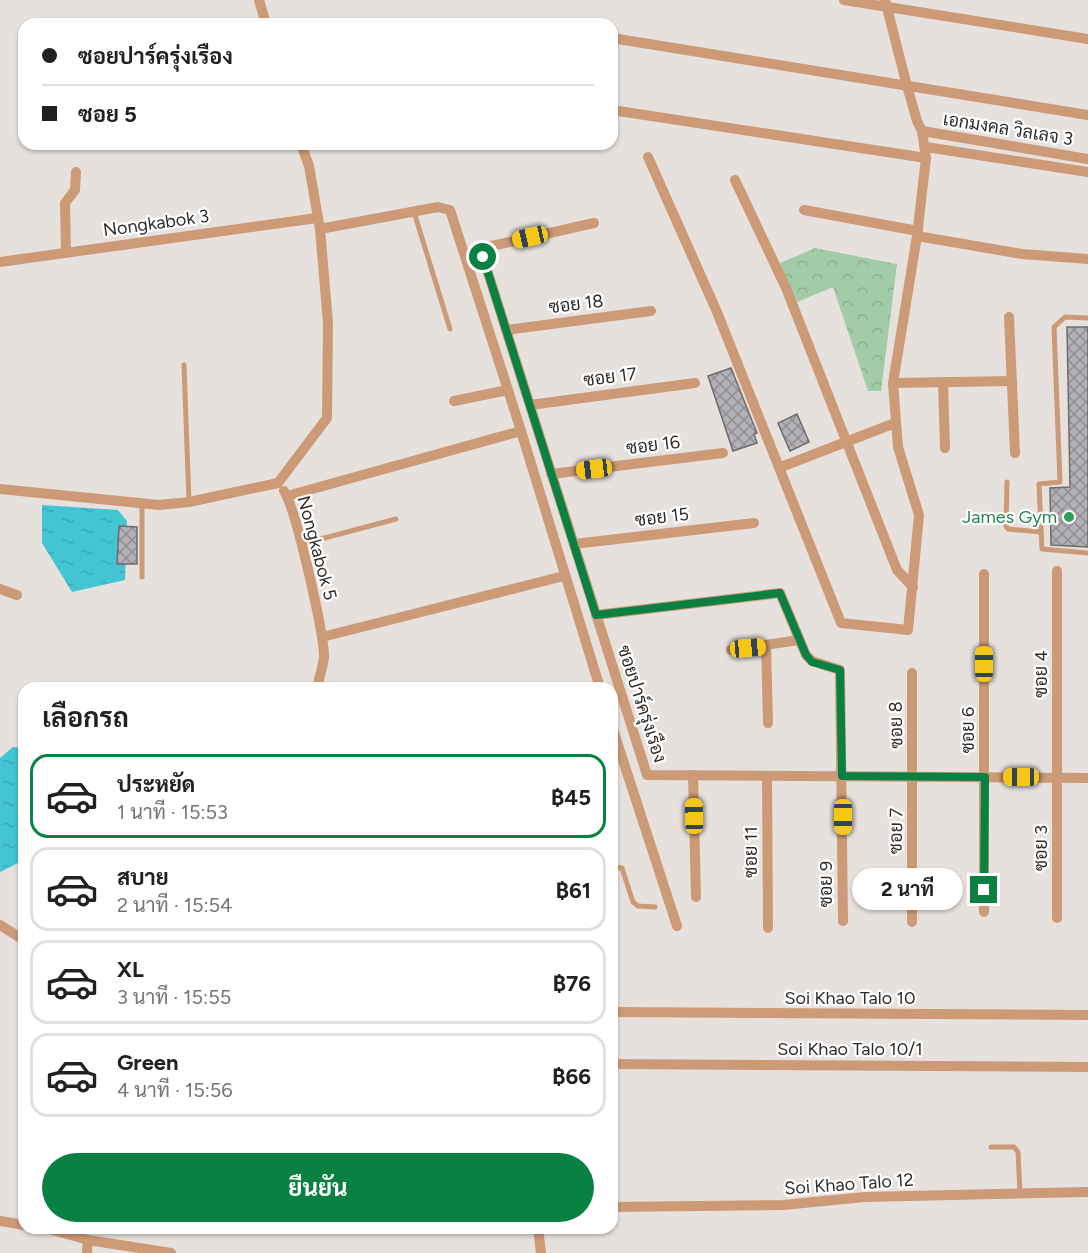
<!DOCTYPE html>
<html lang="th">
<meta charset="utf-8">
<style>
body{margin:0;font-family:Figtree,Sarabun,sans-serif;background:#f2f2f2;color:#202124;height:100vh;display:flex;flex-direction:column;font-size:22px;white-space:nowrap}
*{box-sizing:border-box;margin:0}
p{font-size:20px;color:#757577}
.icon{flex:none;width:33px;height:33px;fill:none;stroke:currentColor;stroke-width:2;stroke-linecap:round;stroke-linejoin:round}
.map{position:relative;flex:1;overflow:hidden}
.side{position:absolute;left:18px;top:682px;width:600px;height:552px;display:flex;flex-direction:column;background:#fff;border-radius:18px;box-shadow:0 2px 4px #0004}
.side>*{flex:none}
.banner{position:absolute;left:18px;top:18px;width:600px;height:132px;border-radius:18px;box-shadow:0 2px 4px #0004;display:grid;align-content:center;height:132px;padding:0 24px;background:#fff}
.end{position:absolute;width:27px;height:27px;margin:-14px;border:8px solid #0b8043;background:#fff;box-shadow:0 0 0 3px #fff}
.from{border-radius:50%}
.bubble{position:absolute;height:42px;border-radius:21px;background:#fff;box-shadow:0 2px 4px #0004;font-size:20px;font-weight:700;line-height:42px;text-align:center}
.car{position:absolute;width:18px;height:36px;margin:-18px -9px;border-radius:8px;box-shadow:0 0 4px 2px #0007;background:linear-gradient(#f5c518 24%,#345 0 40%,#f5c518 0 76%,#345 0 86%,#f5c518 0)}
.banner b{display:flex;align-items:center;gap:21px;height:57px;font-size:22px}
.banner b+b{border-top:2px solid #e0e0e0}
.banner i{width:15px;height:15px;background:#202124}
ul{padding:0;list-style:none}
li{display:flex;align-items:center;gap:18px;height:84px;margin:0 12px 9px;padding:0 12px;border:3px solid #e0e0e0;border-radius:18px}
li div{flex:1}
li b{display:block;font-size:22px}
li em{font-style:normal;font-weight:700}
li.selected{border-color:#0b8043}
li>.icon{width:54px;height:54px;stroke-width:1.5}
h2{padding:0 24px;font-size:27px;line-height:72px}
.cta{display:flex;gap:12px;margin-top:auto;padding:12px 24px}
.cta a{flex:1;height:69px;border-radius:36px;background:#0b8043;color:#fff;font-size:24px;font-weight:700;line-height:69px;text-align:center}
.map>svg:first-child{display:block}
.park{fill:url(#park-crowns)}
.water{fill:url(#water-ripples)}
.building{fill:url(#building-cross-hatch);stroke:#6e6b6f;stroke-width:1.5}
.lines{fill:none;stroke-linecap:round;stroke-linejoin:round}
.service{stroke:#cc9a76;stroke-width:5}
.minor{stroke:#cc9a76;stroke-width:10}
.route{stroke:#0b8043;stroke-width:8}
.leisure-dot{fill:#2e9e5b;stroke:#fff;stroke-width:2}
.labels{text-anchor:middle;stroke-width:4.5;stroke-linejoin:round;paint-order:stroke}
.street-label{font-size:18px;fill:#2e2c2a;stroke:#fff}
.leisure-label{font-size:18px;fill:#27864d;stroke:#fff;text-anchor:end}
</style>
<div class="map">
<svg width="1088" height="1253" viewBox="0 0 1088 1253">
<defs>
<pattern id="park-crowns" width="20" height="18" patternUnits="userSpaceOnUse" patternTransform="scale(1.5)"><rect width="20" height="18" fill="#a2cca7"/><path d="M2 6a3 3 0 1 1 6 0M12 15a3 3 0 1 1 6 0" fill="none" stroke="#8caf90"/></pattern>
<pattern id="water-ripples" width="26" height="14" patternUnits="userSpaceOnUse" patternTransform="scale(1.5)"><rect width="26" height="14" fill="#43c5d3"/><path d="M2 4q2-2 4 0t4 0M15 11q2-2 4 0t4 0" fill="none" stroke="#3ba9b5"/></pattern>
<pattern id="building-cross-hatch" width="8" height="8" patternUnits="userSpaceOnUse" patternTransform="scale(1.5)"><rect width="8" height="8" fill="#b3b0b5"/><path d="M0 0l8 8M0 8l8-8" fill="none" stroke="#928f93"/></pattern>
</defs>
<rect width="100%" height="100%" fill="#e7e1de"/>
<path class="park" d="M815,248L897,264L881,391H868L833,287L797,302L780,263Z"/>
<g class="water">
<path d="M42,505L118,510L127,521L125,580L72,592L42,543Z"/>
<path d="M13,747L24,748V860L0,872V758Z"/>
</g>
<g class="building">
<path d="M1067,327H1088V547L1051,545L1050,488L1070,487Z"/>
<path d="M731,368L757,433L754,434L757,443L733,451L708,376Z"/>
<path d="M797,414L809,442L790,451L778,423Z"/>
<path d="M119,526L137,527V564H117Z"/>
</g>
<g class="lines">
<g class="service">
<path d="M414,212L450,329"/>
<path d="M1088,318L1065,317L1054,327L1060,482L1039,484L1042,549L1088,553"/>
<path d="M184,365L189,502"/>
<path d="M1007,482L1006,526L1008,529L1041,532"/>
<path d="M302,544L396,519"/>
<path d="M142,577V503"/>
<path d="M612,867L622,868L633,902L638,906L655,907"/>
<path d="M991,1147H1014L1018,1152L1020,1193"/>
</g>
<g class="minor">
<path d="M259,0L266,24"/>
<path d="M844,0L1088,39"/>
<path d="M612,38L1088,115"/>
<path d="M612,110L926,158"/>
<path d="M922,131L1088,159"/>
<path d="M926,147L1088,172"/>
<path d="M648,157L717,312L841,623L908,630L919,515L898,447L893,383L917,236L926,158L922,131L917,121L907,86L885,0"/>
<path d="M735,180L786,288L897,570L913,587"/>
<path d="M804,210L918,231"/>
<path d="M594,223L487,247L483,257L647,775L1088,778"/>
<path d="M320,229L438,207L450,210L508,390L454,401"/>
<path d="M917,236L1022,254L1088,259"/>
<path d="M66,252L65,203L75,190L76,172"/>
<path d="M0,262L317,218"/>
<path d="M1009,317L1015,453"/>
<path d="M506,330L651,311"/>
<path d="M943,382L945,448"/>
<path d="M893,383L1012,381"/>
<path d="M530,405L695,383"/>
<path d="M521,431L600,688"/>
<path d="M781,467L895,423"/>
<path d="M551,474L723,453"/>
<path d="M278,483L327,418L328,323L320,229L309,166L301,144"/>
<path d="M0,489L159,505L189,502L278,483"/>
<path d="M284,491C296,509 324,633 324,657C323,667 319,678 317,688"/>
<path d="M287,496L521,431L508,390"/>
<path d="M574,544L754,523"/>
<path d="M1057,571V918"/>
<path d="M984,574V912"/>
<path d="M0,589L17,595"/>
<path d="M596,615L780,593L806,655L812,661L840,670L843,921"/>
<path d="M322,637L564,576"/>
<path d="M766,646L768,723"/>
<path d="M731,650L799,640"/>
<path d="M612,726L619,748"/>
<path d="M612,750L619,748L677,926"/>
<path d="M693,775L696,897"/>
<path d="M767,776L768,928"/>
<path d="M912,922V673"/>
<path d="M0,925L24,940"/>
<path d="M612,1012L1088,1015"/>
<path d="M612,1064L1088,1067"/>
<path d="M612,1207L783,1205L865,1197L1088,1192"/>
<path d="M0,1221L24,1225"/>
<path d="M46,1228L88,1240L87,1253"/>
<path d="M538,1228L541,1253"/>
<path d="M88,1240L171,1253"/>
</g>
</g>
<g class="lines">
<path class="route" d="M483,257L596,615L780,593L806,655L812,662L840,670L842,776L985,777L984,890"/>
</g>
<circle class="leisure-dot" cx="1069" cy="517" r="6"/>
<g class="labels">
<g class="street-label">
<text transform="translate(1008 129) rotate(9)" y="6">เอกมงคล วิลเลจ 3</text>
<text transform="translate(156 223) rotate(-8)" y="6">Nongkabok 3</text>
<text transform="translate(576 304) rotate(-7)" y="6">ซอย 18</text>
<text transform="translate(610 377) rotate(-7)" y="6">ซอย 17</text>
<text transform="translate(653 445) rotate(-7)" y="6">ซอย 16</text>
<text transform="translate(662 517) rotate(-7)" y="6">ซอย 15</text>
<text transform="translate(317 548) rotate(75)" y="6">Nongkabok 5</text>
<text transform="translate(1041 674) rotate(-90)" y="6">ซอย 4</text>
<text transform="translate(642 704) rotate(72)" y="6">ซอยปาร์ครุ่งเรือง</text>
<text transform="translate(896 725) rotate(-91)" y="6">ซอย 8</text>
<text transform="translate(968 730) rotate(-90)" y="6">ซอย 6</text>
<text transform="translate(896 831) rotate(-89)" y="6">ซอย 7</text>
<text transform="translate(1041 848) rotate(-90)" y="6">ซอย 3</text>
<text transform="translate(751 852) rotate(-90)" y="6">ซอย 11</text>
<text transform="translate(826 884) rotate(-90)" y="6">ซอย 9</text>
<text x="850" y="1004">Soi Khao Talo 10</text>
<text x="850" y="1055">Soi Khao Talo 10/1</text>
<text transform="translate(849 1184) rotate(-4)" y="6">Soi Khao Talo 12</text>
</g>
<g class="leisure-label">
<text x="1057" y="523">James Gym</text>
</g>
</g>
</svg>
<i class="end from" style="left:483px;top:257px"></i>
<i class="end" style="left:984px;top:890px"></i>
<div class="bubble" style="left:852px;top:868px;width:111px">2 นาที</div>
<i class="car" style="left:530px;top:237px;rotate:257deg"></i>
<i class="car" style="left:594px;top:469px;rotate:263deg"></i>
<i class="car" style="left:748px;top:648px;rotate:85deg"></i>
<i class="car" style="left:984px;top:664px;rotate:0deg"></i>
<i class="car" style="left:1021px;top:777px;rotate:270deg"></i>
<i class="car" style="left:694px;top:816px;rotate:359deg"></i>
<i class="car" style="left:843px;top:817px;rotate:180deg"></i>
<div class="banner">
<b><i class="from"></i>ซอยปาร์ครุ่งเรือง</b>
<b><i></i>ซอย 5</b>
</div>
<section class="side">
<h2>เลือกรถ</h2>
<ul>
<li class="selected"><svg class="icon" aria-label="car" viewBox="0 0 24 24"><path d="M5 17H2v-5l4-1 3-4h7l3 4 3 1v5h-3M9 17h6M6 11h13"/><circle cx="7" cy="17" r="2"/><circle cx="17" cy="17" r="2"/></svg><div><b>ประหยัด</b><p>1 นาที · 15:53</p></div><em>฿45</em></li>
<li><svg class="icon" aria-label="car" viewBox="0 0 24 24"><path d="M5 17H2v-5l4-1 3-4h7l3 4 3 1v5h-3M9 17h6M6 11h13"/><circle cx="7" cy="17" r="2"/><circle cx="17" cy="17" r="2"/></svg><div><b>สบาย</b><p>2 นาที · 15:54</p></div><em>฿61</em></li>
<li><svg class="icon" aria-label="car" viewBox="0 0 24 24"><path d="M5 17H2v-5l4-1 3-4h7l3 4 3 1v5h-3M9 17h6M6 11h13"/><circle cx="7" cy="17" r="2"/><circle cx="17" cy="17" r="2"/></svg><div><b>XL</b><p>3 นาที · 15:55</p></div><em>฿76</em></li>
<li><svg class="icon" aria-label="car" viewBox="0 0 24 24"><path d="M5 17H2v-5l4-1 3-4h7l3 4 3 1v5h-3M9 17h6M6 11h13"/><circle cx="7" cy="17" r="2"/><circle cx="17" cy="17" r="2"/></svg><div><b>Green</b><p>4 นาที · 15:56</p></div><em>฿66</em></li>
</ul>
<div class="cta"><a>ยืนยัน</a></div>
</section>
</div>
